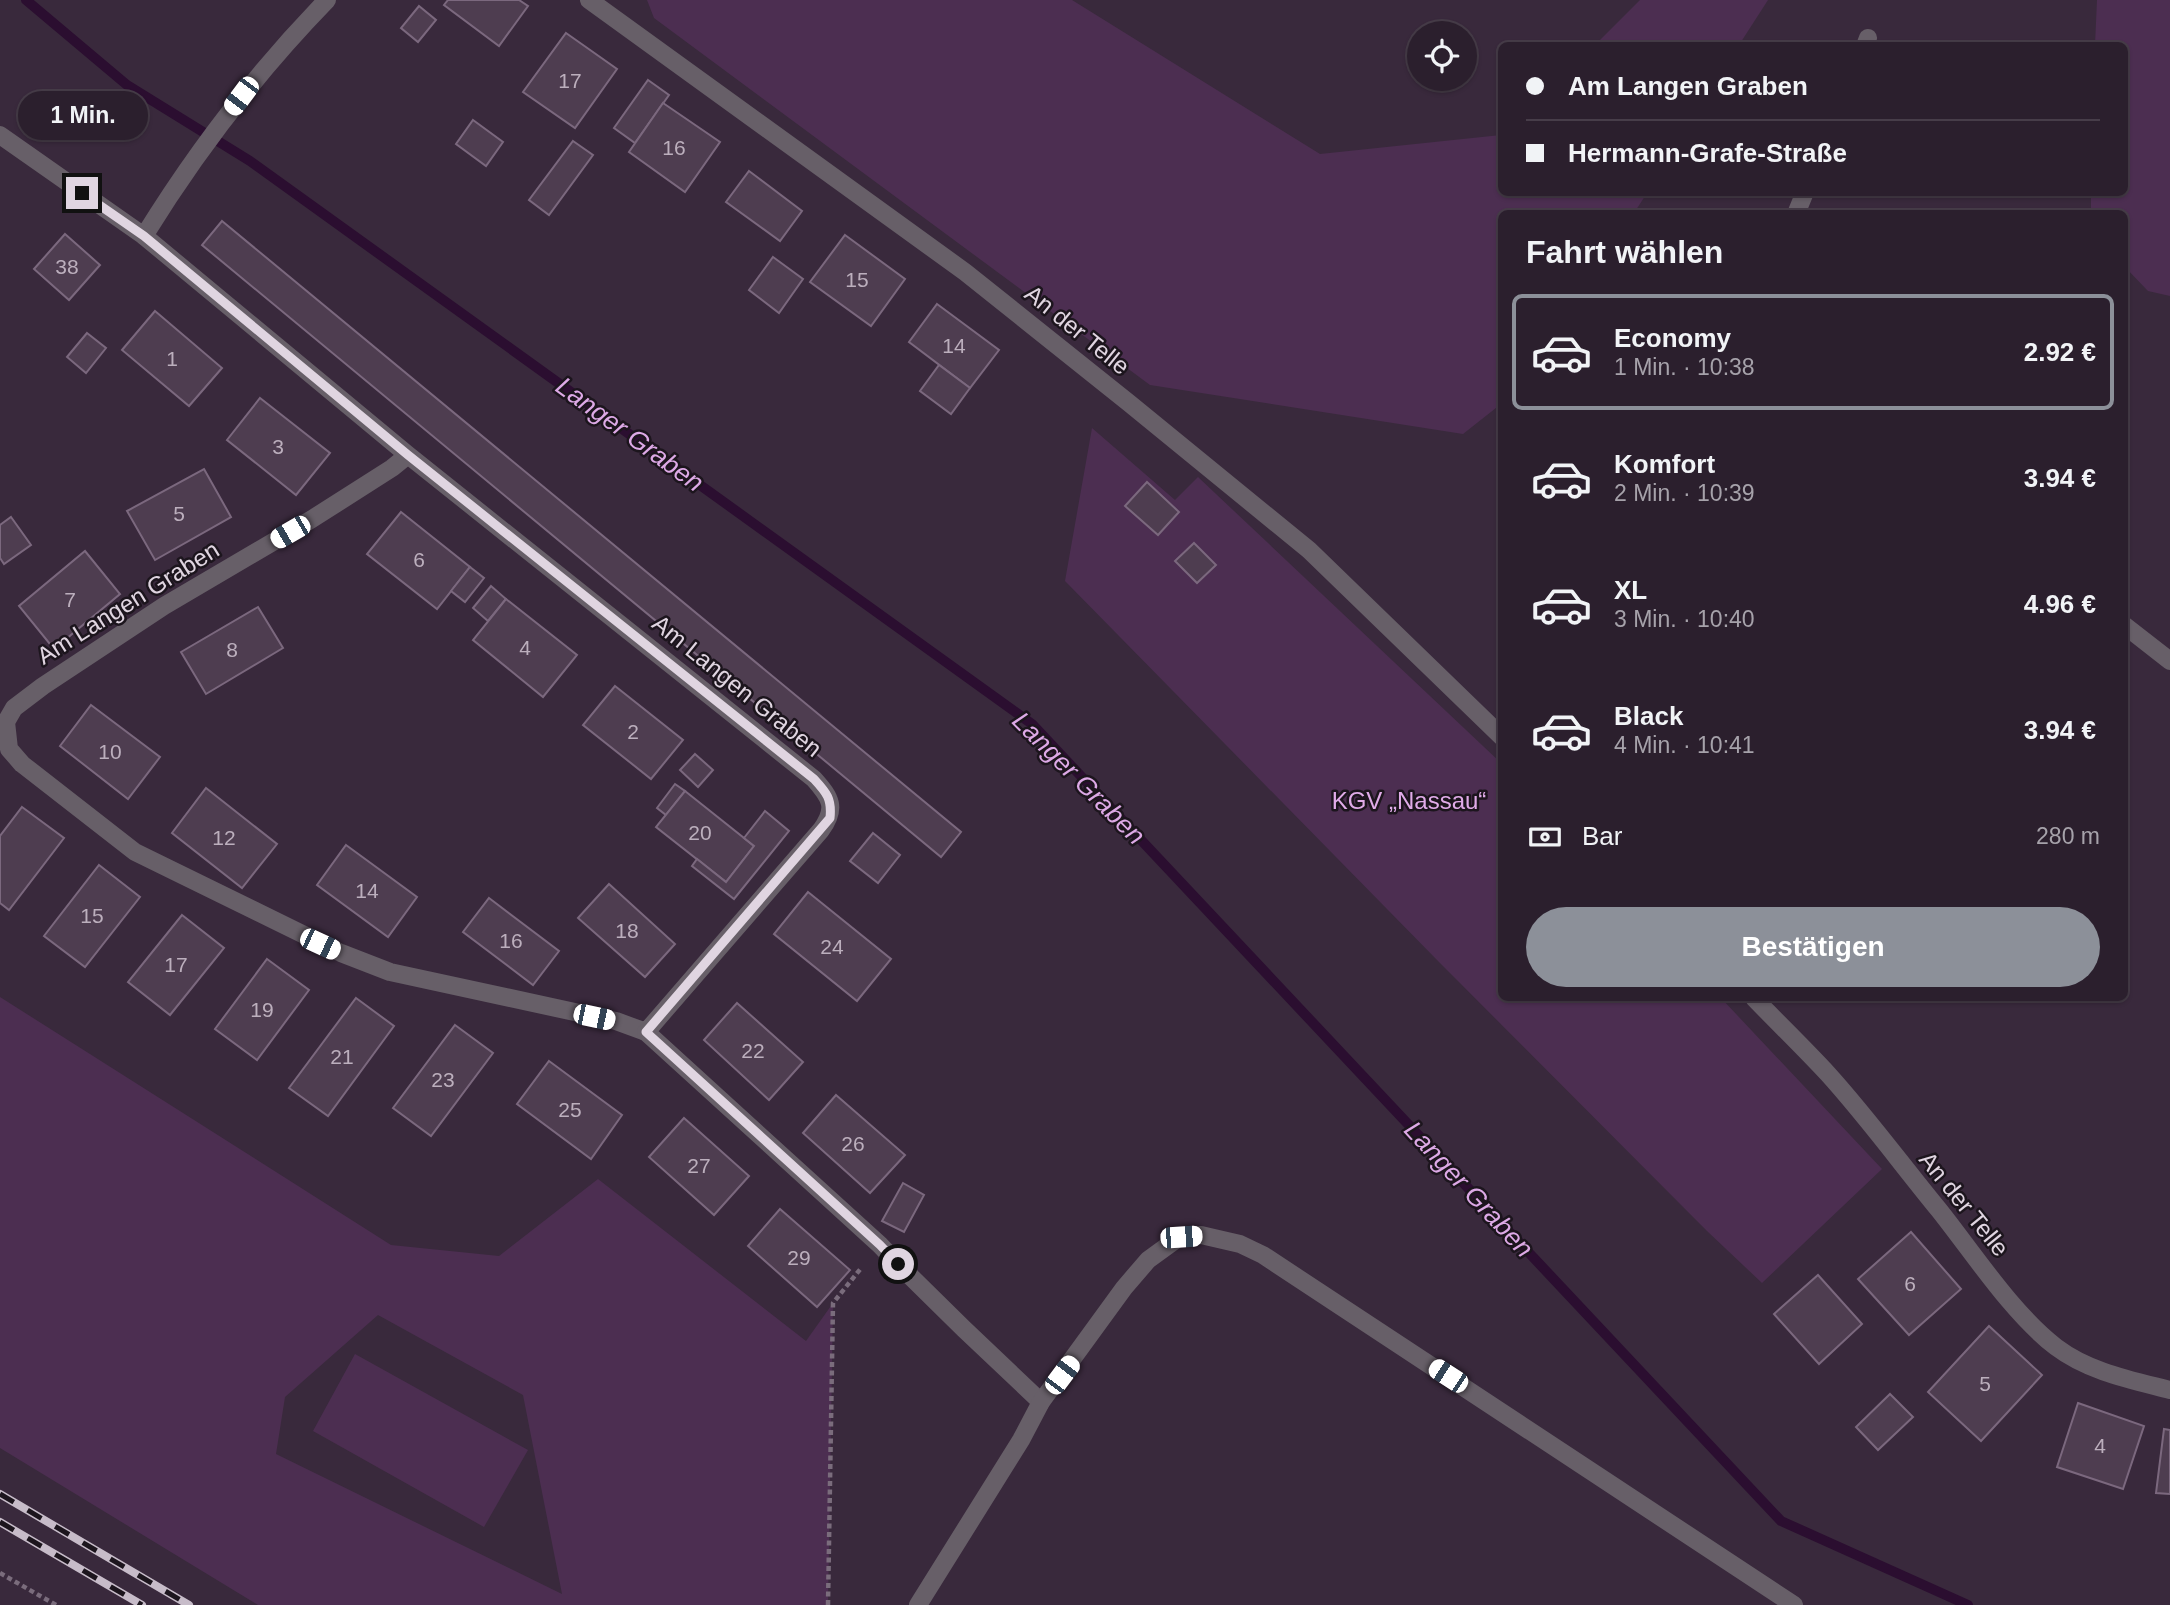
<!DOCTYPE html>
<html lang="de">
<meta charset="utf-8">
<style>
body{margin:0;font-family:Helvetica,sans-serif;background:#332735;color:#f1f3f6;height:100vh;display:flex;flex-direction:column;font-size:26px;white-space:nowrap}
*{box-sizing:border-box;margin:0}
p{font-size:23px;color:#a6a2aa}
.icon{flex:none;width:38px;height:38px;fill:none;stroke:currentColor;stroke-width:2;stroke-linecap:round;stroke-linejoin:round}
.map{position:relative;flex:1;overflow:hidden}
.side{position:absolute;left:1498px;top:210px;width:630px;height:791px;display:flex;flex-direction:column;background:#2b1f2d;border-radius:10px;box-shadow:0 2px 5px #0004,0 0 0 2px #473d49}
.side>*{flex:none}
.guide{position:absolute;left:1498px;top:42px;width:630px;height:154px;border-radius:10px;box-shadow:0 2px 5px #0004,0 0 0 2px #473d49;display:grid;align-content:center;height:154px;padding:0 28px;background:#2b1f2d}
.buttons{position:absolute;left:1407px;top:21px;display:grid;gap:14px}
.buttons a{display:grid;place-items:center;width:70px;height:70px;border-radius:50%;background:#2b1f2d;box-shadow:0 2px 5px #0004,0 0 0 2px #473d49;font-size:35px}
.end{position:absolute;width:32px;height:32px;margin:-16px;border:9px solid #e0d5e1;background:#111;box-shadow:0 0 0 4px #111}
.from{border-radius:50%}
.bubble{position:absolute;height:49px;border-radius:24px;background:#2b1f2d;box-shadow:0 2px 5px #0004,0 0 0 2px #473d49;font-size:23px;font-weight:700;line-height:49px;text-align:center}
.car{position:absolute;width:21px;height:42px;margin:-21px -10px;border-radius:9px;box-shadow:0 0 5px 2px #0007;background:linear-gradient(#fff 24%,#345 0 40%,#fff 0 76%,#345 0 86%,#fff 0)}
.guide b{display:flex;align-items:center;gap:24px;height:66px;font-size:26px}
.guide b+b{border-top:2px solid #473d49}
.guide i{width:18px;height:18px;background:#f1f3f6}
ul{padding:0;list-style:none}
li{display:flex;align-items:center;gap:21px;height:116px;margin:0 14px 10px;padding:0 14px;border:4px solid transparent;border-radius:10px}
li div{flex:1}
li b{display:block;font-size:26px}
li em{font-style:normal;font-weight:700}
li.on{border-color:#8c9099}
li>.icon{width:63px;height:63px;stroke-width:1.5}
h2{padding:0 28px;font-size:32px;line-height:84px}
.pay{display:flex;align-items:center;gap:18px;height:77px;padding:0 28px;font-size:26px}
.pay p{margin-inline-start:auto}
.primary-button{display:flex;gap:14px;margin-top:auto;padding:14px 28px}
.primary-button a{flex:1;height:80px;border-radius:42px;background:#8c9099;color:#fff;font-size:28px;font-weight:700;line-height:80px;text-align:center}
.map>svg:first-child{display:block}
.green{fill:#4c2e51;fill-rule:evenodd}
.lines{fill:none;stroke-linecap:round;stroke-linejoin:round}
.stream{stroke:#2b0e30;stroke-width:10}
.building{fill:#4e3d50;stroke:#7b687e;stroke-width:2}
.path{stroke:#7a6c7c;stroke-width:4.5;stroke-dasharray:5 3.5;stroke-linecap:butt}
.service{stroke:#675f68;stroke-width:18}
.minor{stroke:#675f68;stroke-width:18}
.rail-casing{stroke:#c7bcc9;stroke-width:8}
.rail{stroke:#1c151d;stroke-width:5;stroke-dasharray:16;stroke-linecap:butt}
.route{stroke:#e0d5e1;stroke-width:9}
.labels{text-anchor:middle;stroke-width:5;stroke-linejoin:round;paint-order:stroke}
.number-label{font-size:21px;fill:#bcafbd}
.street-label{font-size:24px;fill:#e0d5e1;stroke:#1c151d}
.park-label{font-size:24px;fill:#e0abe8;stroke:#1c151d}
.water-label{font-size:26px;font-style:italic;fill:#dda9e6;stroke:#1c151d}
</style>
<div class="map">
<svg width="2170" height="1605" viewBox="0 0 2170 1605">
<rect width="100%" height="100%" fill="#39293c"/>
<g class="green">
<path d="M647,0H1072L1320,154L1501,135L1502,192L1647,193L1634,213L1502,214L1501,404L1463,434L1150,385L654,18Z"/>
<path d="M1640,0H1768L1739,45H1595Z"/>
<path d="M2097,0H2170V296L2148,291L2125,267L2124,214L2091,213V193L2124,192V46L2095,45Z"/>
<path d="M1092,428L1175,500L1198,477L1501,763L1502,998H1721L1882,1169L1762,1283L1707,1231L1438,961L1065,581Z"/>
<path d="M0,997L391,1245L499,1256L598,1179L806,1341L833,1303L828,1605H258L0,1448ZM378,1315L523,1395L562,1594L276,1454L285,1397Z"/>
<path d="M355,1354L528,1450L484,1527L313,1431Z"/>
</g>
<g class="lines">
<path class="stream" d="M26,0L127,85L250,161L1032,724L1781,1521L1968,1605"/>
</g>
<g class="building">
<path d="M448,0H519L528,6L499,46L444,5Z"/>
<path d="M419,6L436,20L418,42L401,28Z"/>
<path d="M566,33L617,69L575,128L523,92Z"/>
<path d="M648,80L669,95L635,143L614,128Z"/>
<path d="M663,103L720,142L685,192L629,152Z"/>
<path d="M473,120L503,142L486,166L456,144Z"/>
<path d="M573,141L593,155L549,215L529,200Z"/>
<path d="M749,171L802,211L780,241L726,202Z"/>
<path d="M222,221L961,832L941,857L202,245Z"/>
<path d="M65,234L100,265L69,300L34,269Z"/>
<path d="M845,235L905,279L871,326L810,282Z"/>
<path d="M773,257L803,279L779,313L749,290Z"/>
<path d="M937,304L999,350L970,388L909,342Z"/>
<path d="M155,311L222,368L189,406L122,350Z"/>
<path d="M87,333L106,348L86,373L67,357Z"/>
<path d="M939,365L970,388L951,414L920,391Z"/>
<path d="M260,398L330,453L296,495L227,440Z"/>
<path d="M204,469L231,517L155,560L127,511Z"/>
<path d="M1147,482L1179,512L1158,535L1125,506Z"/>
<path d="M401,512L470,567L437,609L367,554Z"/>
<path d="M11,517L31,545L4,564L0,558V525Z"/>
<path d="M1194,543L1216,565L1197,583L1175,561Z"/>
<path d="M85,551L120,594L54,649L19,606Z"/>
<path d="M470,567L484,578L465,602L451,591Z"/>
<path d="M491,586L506,599L488,621L473,608Z"/>
<path d="M506,599L577,655L543,697L473,640Z"/>
<path d="M258,607L283,648L206,694L181,652Z"/>
<path d="M615,686L683,740L651,779L583,725Z"/>
<path d="M91,705L160,757L128,799L60,746Z"/>
<path d="M695,754L713,770L698,787L680,770Z"/>
<path d="M675,784L685,791L666,815L657,808Z"/>
<path d="M206,788L277,844L242,888L172,833Z"/>
<path d="M685,791L754,846L726,882L656,827Z"/>
<path d="M22,807L64,838L9,910L0,903V836Z"/>
<path d="M765,811L789,831L734,899L692,866L697,859L726,882L754,846L744,838Z"/>
<path d="M873,833L900,855L878,883L850,861Z"/>
<path d="M346,845L417,897L388,937L317,885Z"/>
<path d="M99,865L140,897L85,967L44,936Z"/>
<path d="M609,884L675,944L645,977L578,918Z"/>
<path d="M808,892L891,959L857,1001L774,934Z"/>
<path d="M489,898L559,951L533,985L463,932Z"/>
<path d="M182,915L224,948L170,1015L128,982Z"/>
<path d="M267,959L309,990L257,1060L215,1029Z"/>
<path d="M356,998L394,1026L328,1116L289,1088Z"/>
<path d="M737,1003L803,1062L769,1100L704,1040Z"/>
<path d="M455,1025L493,1053L431,1136L393,1108Z"/>
<path d="M549,1061L622,1115L591,1159L517,1104Z"/>
<path d="M836,1095L905,1155L870,1193L803,1133Z"/>
<path d="M684,1118L749,1176L714,1215L649,1157Z"/>
<path d="M903,1183L924,1195L904,1232L882,1221Z"/>
<path d="M780,1209L850,1270L817,1307L748,1246Z"/>
<path d="M1911,1232L1961,1289L1909,1335L1858,1279Z"/>
<path d="M1818,1275L1862,1324L1819,1364L1774,1314Z"/>
<path d="M1989,1326L2042,1375L1981,1441L1928,1392Z"/>
<path d="M1890,1394L1913,1417L1878,1450L1856,1427Z"/>
<path d="M2078,1403L2144,1426L2123,1489L2057,1467Z"/>
<path d="M2164,1429L2170,1430V1494L2156,1493Z"/>
</g>
<g class="lines">
<g class="path">
<path d="M0,1573L56,1605"/>
<path d="M828,1605L833,1303L862,1267"/>
</g>
<g class="service">
<path d="M1865,46L1868,38"/>
<path d="M1796,214L1805,192"/>
<path d="M2124,625L2170,661"/>
<path d="M898,1264L964,1329L1041,1402"/>
<path d="M918,1605L1021,1440L1041,1402L1124,1288L1148,1260L1181,1236L1201,1235L1240,1244L1263,1255L1794,1605"/>
</g>
<g class="minor">
<path d="M589,0L965,272L1129,403L1309,550L1502,737"/>
<path d="M0,135L144,236C197,150 256,73 327,0"/>
<path d="M144,236L408,455L814,779C831,798 837,808 821,830L646,1032L616,1021L390,972L341,953L135,852L22,764L9,749L6,722L14,708L43,686L164,606L312,519L392,468L408,455"/>
<path d="M1754,998C1778,1023 1804,1048 1828,1074C1867,1117 1902,1165 1939,1210C1974,1254 2012,1313 2056,1347C2089,1372 2131,1380 2170,1390"/>
<path d="M646,1032L880,1245L898,1264"/>
</g>
<g class="rail-casing">
<g id="rail">
<path d="M0,1494L189,1605"/>
<path d="M0,1522L142,1605"/>
</g>
</g>
<use href="#rail" class="rail"/>
</g>
<g class="lines">
<path class="route" d="M82,193L144,236L408,455L814,779C827,793 832,799 830,818L646,1032L880,1245L898,1264"/>
</g>
<g class="labels">
<g class="number-label">
<text x="570" y="88">17</text>
<text x="674" y="155">16</text>
<text x="67" y="274">38</text>
<text x="857" y="287">15</text>
<text x="954" y="353">14</text>
<text x="172" y="366">1</text>
<text x="278" y="454">3</text>
<text x="179" y="521">5</text>
<text x="419" y="567">6</text>
<text x="70" y="607">7</text>
<text x="525" y="655">4</text>
<text x="232" y="657">8</text>
<text x="633" y="739">2</text>
<text x="110" y="759">10</text>
<text x="700" y="840">20</text>
<text x="224" y="845">12</text>
<text x="367" y="898">14</text>
<text x="92" y="923">15</text>
<text x="627" y="938">18</text>
<text x="511" y="948">16</text>
<text x="832" y="954">24</text>
<text x="176" y="972">17</text>
<text x="262" y="1017">19</text>
<text x="753" y="1058">22</text>
<text x="342" y="1064">21</text>
<text x="443" y="1087">23</text>
<text x="570" y="1117">25</text>
<text x="853" y="1151">26</text>
<text x="699" y="1173">27</text>
<text x="799" y="1265">29</text>
<text x="1910" y="1291">6</text>
<text x="1985" y="1391">5</text>
<text x="2100" y="1453">4</text>
</g>
<g class="street-label">
<text transform="translate(1077 330) rotate(39)" y="8">An der Telle</text>
<text transform="translate(128 603) rotate(-32)" y="8">Am Langen Graben</text>
<text transform="translate(737 686) rotate(39)" y="8">Am Langen Graben</text>
<text transform="translate(1964 1204) rotate(51)" y="8">An der Telle</text>
</g>
<g class="park-label">
<text x="1409" y="809">KGV „Nassau“</text>
</g>
<g class="water-label">
<text transform="translate(630 434) rotate(36)" y="9">Langer Graben</text>
<text transform="translate(1079 778) rotate(45)" y="9">Langer Graben</text>
<text transform="translate(1469 1189) rotate(47)" y="9">Langer Graben</text>
</g>
</g>
</svg>
<div class="buttons">
<a><svg class="icon" aria-label="locate" viewBox="0 0 24 24"><circle cx="12" cy="12" r="6"/><path d="M12 2v4M12 18v4M2 12h4M18 12h4"/></svg></a>
</div>
<i class="end from" style="left:898px;top:1264px"></i>
<i class="end" style="left:82px;top:193px"></i>
<div class="bubble" style="left:18px;top:91px;width:130px">1 Min.</div>
<i class="car" style="left:241px;top:96px;rotate:217deg"></i>
<i class="car" style="left:290px;top:532px;rotate:240deg"></i>
<i class="car" style="left:320px;top:944px;rotate:115deg"></i>
<i class="car" style="left:594px;top:1017px;rotate:102deg"></i>
<i class="car" style="left:1181px;top:1237px;rotate:86deg"></i>
<i class="car" style="left:1062px;top:1375px;rotate:37deg"></i>
<i class="car" style="left:1448px;top:1376px;rotate:303deg"></i>
<div class="guide">
<b><i class="from"></i>Am Langen Graben</b>
<b><i></i>Hermann-Grafe-Straße</b>
</div>
<section class="side">
<h2>Fahrt wählen</h2>
<ul>
<li class="on"><svg class="icon" aria-label="car" viewBox="0 0 24 24"><path d="M5 17H2v-5l4-1 3-4h7l3 4 3 1v5h-3M9 17h6M6 11h13"/><circle cx="7" cy="17" r="2"/><circle cx="17" cy="17" r="2"/></svg><div><b>Economy</b><p>1 Min. · 10:38</p></div><em>2.92 €</em></li>
<li><svg class="icon" aria-label="car" viewBox="0 0 24 24"><path d="M5 17H2v-5l4-1 3-4h7l3 4 3 1v5h-3M9 17h6M6 11h13"/><circle cx="7" cy="17" r="2"/><circle cx="17" cy="17" r="2"/></svg><div><b>Komfort</b><p>2 Min. · 10:39</p></div><em>3.94 €</em></li>
<li><svg class="icon" aria-label="car" viewBox="0 0 24 24"><path d="M5 17H2v-5l4-1 3-4h7l3 4 3 1v5h-3M9 17h6M6 11h13"/><circle cx="7" cy="17" r="2"/><circle cx="17" cy="17" r="2"/></svg><div><b>XL</b><p>3 Min. · 10:40</p></div><em>4.96 €</em></li>
<li><svg class="icon" aria-label="car" viewBox="0 0 24 24"><path d="M5 17H2v-5l4-1 3-4h7l3 4 3 1v5h-3M9 17h6M6 11h13"/><circle cx="7" cy="17" r="2"/><circle cx="17" cy="17" r="2"/></svg><div><b>Black</b><p>4 Min. · 10:41</p></div><em>3.94 €</em></li>
</ul>
<div class="pay"><svg class="icon" aria-label="cash" viewBox="0 0 24 24"><path d="M3 7h18v10H3z"/><circle cx="12" cy="12" r="2"/></svg>Bar<p>280 m</p></div>
<div class="primary-button"><a>Bestätigen</a></div>
</section>
</div>
